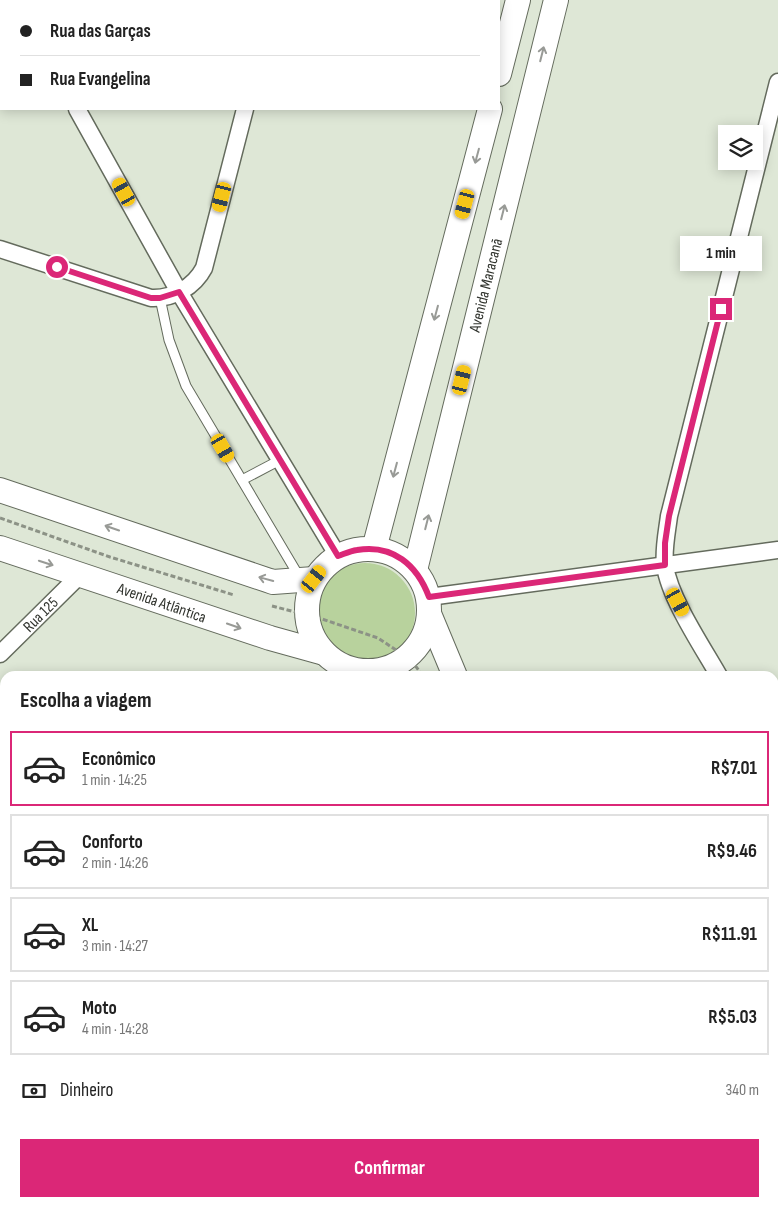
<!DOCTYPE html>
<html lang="pt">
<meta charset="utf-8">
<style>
body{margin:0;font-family:"Sofia Sans Condensed",sans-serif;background:#f6f6f6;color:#222;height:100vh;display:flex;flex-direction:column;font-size:19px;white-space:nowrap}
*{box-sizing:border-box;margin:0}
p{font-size:16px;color:#767676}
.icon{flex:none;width:28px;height:28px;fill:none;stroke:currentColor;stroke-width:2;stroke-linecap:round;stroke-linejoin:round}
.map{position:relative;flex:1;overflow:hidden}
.side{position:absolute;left:0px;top:671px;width:779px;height:536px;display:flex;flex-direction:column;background:#fff;border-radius:15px 15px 0 0;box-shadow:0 2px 12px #0003}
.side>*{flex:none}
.hud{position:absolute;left:0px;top:0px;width:500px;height:110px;box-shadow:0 2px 12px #0003;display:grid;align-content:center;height:110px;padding:0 20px;background:#fff}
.tools{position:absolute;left:718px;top:125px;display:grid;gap:10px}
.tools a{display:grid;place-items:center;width:45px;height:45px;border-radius:0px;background:#fff;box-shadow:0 2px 12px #0003;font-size:25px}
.end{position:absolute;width:22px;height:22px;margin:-11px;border:6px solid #db2777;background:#fff;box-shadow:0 0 0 2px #fff}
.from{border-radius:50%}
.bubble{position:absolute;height:35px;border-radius:0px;background:#fff;box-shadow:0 2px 12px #0003;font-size:16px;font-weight:700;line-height:35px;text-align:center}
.car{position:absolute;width:15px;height:30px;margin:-15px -8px;border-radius:6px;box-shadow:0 0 4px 1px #0007;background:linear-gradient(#f5c518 24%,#345 0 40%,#f5c518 0 76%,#345 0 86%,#f5c518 0)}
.hud b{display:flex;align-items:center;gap:18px;height:48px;font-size:19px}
.hud b+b{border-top:1px solid #e0e0e0}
.hud i{width:12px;height:12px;background:#222}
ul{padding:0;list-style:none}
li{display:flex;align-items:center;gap:15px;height:75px;margin:0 10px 8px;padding:0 10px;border:2px solid #e0e0e0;border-radius:0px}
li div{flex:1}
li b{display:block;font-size:19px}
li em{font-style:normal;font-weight:700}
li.active{border-color:#db2777}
li>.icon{width:45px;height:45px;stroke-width:1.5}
h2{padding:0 20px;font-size:22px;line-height:60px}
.pay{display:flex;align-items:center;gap:12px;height:55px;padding:0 20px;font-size:19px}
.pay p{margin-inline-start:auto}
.button{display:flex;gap:10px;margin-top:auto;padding:10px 20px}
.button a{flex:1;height:58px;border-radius:0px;background:#db2777;color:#fff;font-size:20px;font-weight:700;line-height:58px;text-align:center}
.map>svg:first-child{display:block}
.green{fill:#b8d29d}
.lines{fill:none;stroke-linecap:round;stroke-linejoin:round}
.lane-casing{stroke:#646b5d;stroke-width:11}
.street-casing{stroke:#646b5d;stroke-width:19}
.secondary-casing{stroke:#646b5d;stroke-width:26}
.path{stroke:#8c9286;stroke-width:3;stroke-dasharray:5 2.5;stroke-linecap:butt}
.lane{stroke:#fff;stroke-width:9}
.street{stroke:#fff;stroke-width:16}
.secondary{stroke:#fff;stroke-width:24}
.oneway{stroke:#989a96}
.route{stroke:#db2777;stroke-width:6}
.labels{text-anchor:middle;stroke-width:4;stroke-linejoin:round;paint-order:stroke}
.street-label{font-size:16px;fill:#31342e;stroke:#fff}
</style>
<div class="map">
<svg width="778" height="1207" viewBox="0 0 778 1207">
<rect width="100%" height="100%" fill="#dee7d6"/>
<circle class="green" cx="365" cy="613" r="50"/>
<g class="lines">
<g class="lane-casing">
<g id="lane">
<path d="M160,298L169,340L186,386L300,578"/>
<path d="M242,480L280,460"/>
</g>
</g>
<g class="street-casing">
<g id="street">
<path d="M20,1L22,0"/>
<path d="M272,1V0"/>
<path d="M0,7H1"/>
<path d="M77,109L179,292L338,556"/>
<path d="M0,249L151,298C173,299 194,287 204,268L245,109"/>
<path d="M429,597L778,550"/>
<path d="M0,654L80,575"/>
<path d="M719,676C702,646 670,599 665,566C663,550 667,532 669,516L778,82"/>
<path d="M774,774L778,781"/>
<path d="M0,900L5,898"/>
<path d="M109,1207L114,1202"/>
<path d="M448,1207L453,1202"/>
</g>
</g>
<g class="secondary-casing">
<g id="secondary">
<path d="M499,74L518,0"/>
<path d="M0,490L267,580L273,582L314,579"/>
<path d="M0,548L270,638L324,653"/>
<circle cx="368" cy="610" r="61"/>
<path d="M374,549L490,109"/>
<path d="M415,570L556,0"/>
<path d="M430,616L455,676"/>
<path d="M0,989L5,984"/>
<path d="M0,1156L5,1160"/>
<path d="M49,1202L54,1207"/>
<path d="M706,1202L709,1207"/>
<path d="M749,1202L751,1207"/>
</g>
</g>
<g class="path">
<path d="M0,518L110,557L234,595"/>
<path d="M272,606L322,619L378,638L411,660L423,676"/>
</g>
<use href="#lane" class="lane"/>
<use href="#street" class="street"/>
<use href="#secondary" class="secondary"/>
</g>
<defs><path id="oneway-shaft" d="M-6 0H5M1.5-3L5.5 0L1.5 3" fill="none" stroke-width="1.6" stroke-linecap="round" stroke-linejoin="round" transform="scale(1.25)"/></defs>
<g class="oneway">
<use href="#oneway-shaft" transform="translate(542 54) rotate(-76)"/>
<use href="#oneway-shaft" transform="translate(477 156) rotate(105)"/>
<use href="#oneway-shaft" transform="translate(503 212) rotate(-76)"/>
<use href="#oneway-shaft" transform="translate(436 313) rotate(105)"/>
<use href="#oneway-shaft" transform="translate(395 470) rotate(105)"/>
<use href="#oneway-shaft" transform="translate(427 522) rotate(-76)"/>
<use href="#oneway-shaft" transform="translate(112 528) rotate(-161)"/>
<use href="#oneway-shaft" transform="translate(46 563) rotate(18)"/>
<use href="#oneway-shaft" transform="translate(266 579) rotate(-165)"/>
<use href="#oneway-shaft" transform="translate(234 626) rotate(19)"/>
</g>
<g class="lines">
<path class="route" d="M57,267L151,298H160L179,292L338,556C344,554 350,551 357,550C393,544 417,565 429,597L665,565V543L669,516L721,309"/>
</g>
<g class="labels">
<g class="street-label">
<text transform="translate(485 285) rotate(-76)" y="6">Avenida Maracanã</text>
<text transform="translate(162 602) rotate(19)" y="6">Avenida Atlântica</text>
<text transform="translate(40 614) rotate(-45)" y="6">Rua 125</text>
</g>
</g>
</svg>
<div class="tools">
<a><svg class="icon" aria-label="layers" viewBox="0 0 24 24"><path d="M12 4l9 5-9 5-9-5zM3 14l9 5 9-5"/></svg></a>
</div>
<i class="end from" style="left:57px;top:267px"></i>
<i class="end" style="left:721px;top:309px"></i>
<div class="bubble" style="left:680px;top:236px;width:82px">1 min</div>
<i class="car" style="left:124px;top:192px;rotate:331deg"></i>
<i class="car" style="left:222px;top:197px;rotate:194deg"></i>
<i class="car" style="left:465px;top:204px;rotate:195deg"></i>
<i class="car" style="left:462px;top:380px;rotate:14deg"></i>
<i class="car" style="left:223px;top:448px;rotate:150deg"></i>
<i class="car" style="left:314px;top:579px;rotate:38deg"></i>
<i class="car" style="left:678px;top:602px;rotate:151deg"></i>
<div class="hud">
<b><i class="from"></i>Rua das Garças</b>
<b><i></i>Rua Evangelina</b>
</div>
<section class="side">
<h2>Escolha a viagem</h2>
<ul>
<li class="active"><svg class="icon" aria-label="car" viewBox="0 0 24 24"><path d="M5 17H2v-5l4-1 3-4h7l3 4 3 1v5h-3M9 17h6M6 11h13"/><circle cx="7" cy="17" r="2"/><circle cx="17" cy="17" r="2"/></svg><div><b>Econômico</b><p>1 min · 14:25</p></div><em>R$7.01</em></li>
<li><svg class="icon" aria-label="car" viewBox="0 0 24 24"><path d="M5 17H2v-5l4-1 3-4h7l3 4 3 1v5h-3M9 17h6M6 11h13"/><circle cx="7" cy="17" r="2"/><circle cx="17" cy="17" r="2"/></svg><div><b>Conforto</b><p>2 min · 14:26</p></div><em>R$9.46</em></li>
<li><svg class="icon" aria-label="car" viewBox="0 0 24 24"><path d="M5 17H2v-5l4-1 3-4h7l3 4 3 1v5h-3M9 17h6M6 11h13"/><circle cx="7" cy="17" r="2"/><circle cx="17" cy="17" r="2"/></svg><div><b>XL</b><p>3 min · 14:27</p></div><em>R$11.91</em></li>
<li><svg class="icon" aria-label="car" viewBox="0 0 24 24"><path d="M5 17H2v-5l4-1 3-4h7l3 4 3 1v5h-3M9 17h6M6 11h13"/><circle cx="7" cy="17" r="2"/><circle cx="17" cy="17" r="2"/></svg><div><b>Moto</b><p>4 min · 14:28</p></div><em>R$5.03</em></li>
</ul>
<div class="pay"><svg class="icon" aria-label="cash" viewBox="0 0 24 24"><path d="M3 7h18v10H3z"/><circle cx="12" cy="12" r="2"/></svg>Dinheiro<p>340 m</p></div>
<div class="button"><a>Confirmar</a></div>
</section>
</div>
